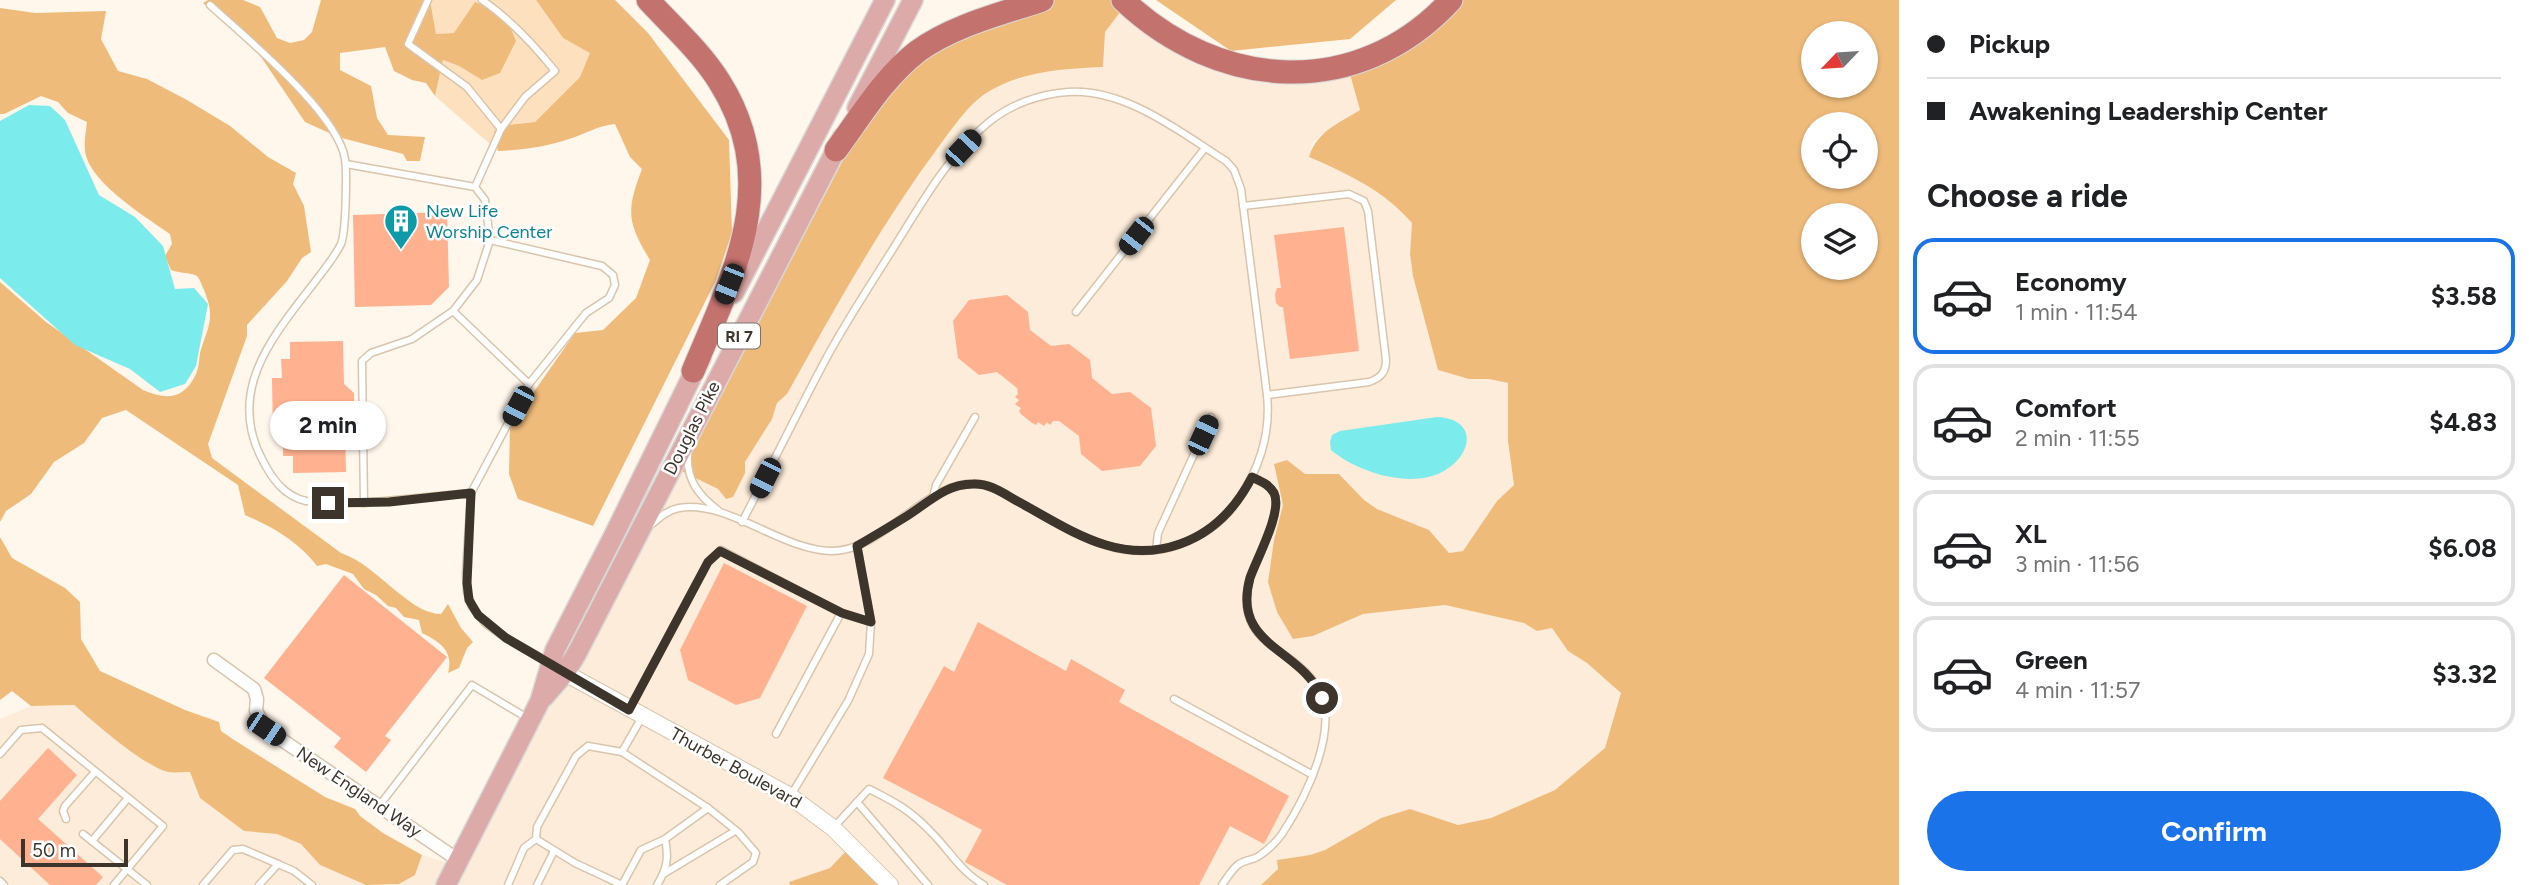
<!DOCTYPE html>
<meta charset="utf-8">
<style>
body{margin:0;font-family:Figtree,sans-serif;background:#f6f6f6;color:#202124;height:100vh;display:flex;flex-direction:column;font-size:26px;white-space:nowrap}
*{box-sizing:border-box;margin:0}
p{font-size:23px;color:#757577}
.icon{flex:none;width:38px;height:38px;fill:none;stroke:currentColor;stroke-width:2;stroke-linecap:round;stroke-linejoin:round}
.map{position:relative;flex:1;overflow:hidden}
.details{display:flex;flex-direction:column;background:#fff;width:630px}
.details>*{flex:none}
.hud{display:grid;align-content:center;height:154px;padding:0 28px;background:#fff}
.needle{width:46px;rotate:245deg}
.tools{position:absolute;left:1801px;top:21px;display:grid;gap:14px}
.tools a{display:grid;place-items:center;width:77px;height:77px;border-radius:50%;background:#fff;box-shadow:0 2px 5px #0004;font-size:35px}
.scale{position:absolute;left:21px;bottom:18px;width:107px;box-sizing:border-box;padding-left:7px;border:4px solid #3d352b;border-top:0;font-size:19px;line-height:24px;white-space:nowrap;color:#3d352b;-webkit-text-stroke:5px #fff;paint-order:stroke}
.end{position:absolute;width:32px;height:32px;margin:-16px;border:9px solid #3d352b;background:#fff;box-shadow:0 0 0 4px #fff}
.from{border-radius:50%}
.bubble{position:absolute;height:49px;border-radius:24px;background:#fff;box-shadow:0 2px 5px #0004;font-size:23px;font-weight:700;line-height:49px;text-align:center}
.car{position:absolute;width:21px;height:42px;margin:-21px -10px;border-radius:9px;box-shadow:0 0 5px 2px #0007;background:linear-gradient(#222 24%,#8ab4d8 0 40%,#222 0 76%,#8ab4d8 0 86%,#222 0)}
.hud b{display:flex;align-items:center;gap:24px;height:66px;font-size:26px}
.hud b+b{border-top:2px solid #e0e0e0}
.hud i{width:18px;height:18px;background:#202124}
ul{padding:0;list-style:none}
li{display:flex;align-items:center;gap:21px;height:116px;margin:0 14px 10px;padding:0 14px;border:4px solid #e0e0e0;border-radius:21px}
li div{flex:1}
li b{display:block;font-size:26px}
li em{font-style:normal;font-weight:700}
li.on{border-color:#1a73e8}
li>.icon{width:63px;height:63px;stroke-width:1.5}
h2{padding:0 28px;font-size:32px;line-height:84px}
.button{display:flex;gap:14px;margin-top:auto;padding:14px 28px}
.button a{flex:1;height:80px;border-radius:42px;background:#1a73e8;color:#fff;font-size:28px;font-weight:700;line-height:80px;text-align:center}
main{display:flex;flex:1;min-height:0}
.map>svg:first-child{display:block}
.built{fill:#fcecd9}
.green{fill:#fde0be}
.forest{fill:#efbb7a;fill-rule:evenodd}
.water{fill:#7cebeb}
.building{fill:#ffb190}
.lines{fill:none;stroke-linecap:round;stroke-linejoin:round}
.service-casing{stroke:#d9c5ac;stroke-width:9}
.minor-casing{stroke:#d9c5ac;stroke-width:15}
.tertiary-casing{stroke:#d9c5ac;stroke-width:18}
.primary-casing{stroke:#d8d7d5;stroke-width:22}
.motorway-casing{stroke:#d8d7d5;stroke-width:25}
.service{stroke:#fff;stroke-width:6}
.minor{stroke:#fff;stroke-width:12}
.tertiary{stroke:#fff;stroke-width:16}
.primary{stroke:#dcaaa8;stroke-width:19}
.motorway{stroke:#c4726e;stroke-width:23}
.route{stroke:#3d352b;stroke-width:9}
.labels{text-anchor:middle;stroke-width:5;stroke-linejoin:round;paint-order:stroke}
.shield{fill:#fff;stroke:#77726b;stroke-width:2}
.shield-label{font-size:16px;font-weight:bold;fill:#3d352b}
.culture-label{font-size:18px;fill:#0d838f;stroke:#fff;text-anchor:start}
.street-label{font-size:18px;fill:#3d352b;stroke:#fff}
</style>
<main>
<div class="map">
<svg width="1899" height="885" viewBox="0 0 1899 885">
<rect width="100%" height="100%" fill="#fff6ec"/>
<g class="built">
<path d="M1127,3L1249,70L1348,67L1360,110L1323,133L1313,142L1309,157L1356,178L1401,210L1412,223L1410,254L1438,370L1469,379H1489L1508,383V441L1514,485L1497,501L1463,551L1449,553L1429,530L1377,509L1364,500L1339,474H1305L1287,460L1274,464L1283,505L1274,540L1268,582L1313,636L1363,614L1445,605L1524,623L1537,631L1552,628L1568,651L1587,663L1622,693L1605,748L1555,790L1491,818L1458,825L1410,809L1381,818L1325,850L1310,855L1278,860V869L1261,885H889L830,868L789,882L790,885H461L450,877L443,885H386L399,884L415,875L422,855L451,864L677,470L718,489L726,499L745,473V462L772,419L777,403L787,394L847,287L910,186L963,113L993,88L1047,69L1103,67L1105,32Z"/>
<path d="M73,705L109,735L168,772H190L200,798L244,831L277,834L301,844L320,865L366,885H0V719L31,706Z"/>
</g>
<path class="green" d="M430,0H536L563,38L591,53L580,77L535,122L508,125L494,131L498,151L435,96L443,60L459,66L482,80L454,33L436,34Z"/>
<g class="forest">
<path d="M208,0H243L260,7L277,38L290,43L304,40L312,32L321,0H430L436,34L454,33L475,2L505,15L516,41L500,73L482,80L459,66L443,60L435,96L426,83L412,80L394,71L385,47L340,53V70L371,86L377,118L388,135L425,137L420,161H407L403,154L338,137L305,122L255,48L203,3Z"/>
<path d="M536,0H615L648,33L729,140L732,233L716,280L593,526L518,499L509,474L510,426L575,333L603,330L636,298L650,260C627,222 626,211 642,169L630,157L615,124C596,126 586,134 569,139C545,147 523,150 498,151L494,131L508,125L535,122L580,77L590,53L563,38Z"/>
<path d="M1051,0H1124L1127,3L1105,32L1103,67C1065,69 1030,70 995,88C970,100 953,128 937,149C880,226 834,310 787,394L777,403L772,419L745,462V473L733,497L726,499L718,489L681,471L866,116L911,60Z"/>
<path d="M1156,0H1396L1350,39L1231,51Z"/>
<path d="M1455,0H1899V885H1261L1278,869L1277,860L1310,855L1325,850L1381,818L1410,809L1458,825L1491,818L1555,790L1605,748L1621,693L1587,663L1568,651L1552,628L1537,631L1524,623L1445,605L1363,614L1313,636L1293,639L1277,612L1268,582L1274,540L1283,505L1274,464L1287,460L1305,474H1339L1364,500L1377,509L1429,530L1449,553L1463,551L1497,501L1514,485L1508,441V383L1489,379H1469L1438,370L1413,276L1410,254L1412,223C1385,191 1346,173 1309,157C1317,131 1338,124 1360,110L1348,67ZM1813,33H1866V86H1813ZM1813,124H1866V177H1813ZM1813,215H1866V268H1813Z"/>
<path d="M0,8L35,13L106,11L101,39L118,71L147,79L187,100L230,126L268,157L296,173L293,184L304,206L311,252L302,258L287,281L247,325V336L208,444L212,458L341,553C377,565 409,614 441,614L448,604L461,628L473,642L467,648L459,668L448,673C454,651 440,642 422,633L419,620L404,617L396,608L388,606L376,595L364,589L353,574L326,564L317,566C299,542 273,527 245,515L238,485L126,410L102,418L84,443L54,462L31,494L6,511L0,522V282L46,322L143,390C166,400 184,400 196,374C199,368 199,359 200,353C208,325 216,319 204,290C202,286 200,279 197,276C193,273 178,273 171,270L165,256L172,244L170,234C146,217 87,181 85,150C84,141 86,131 87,122L68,113L58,102L41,96L4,114H0Z"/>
<path d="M0,537L12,558L65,588L80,602L81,639L100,671L185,710L219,722L221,731L234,740L325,797L355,809L360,816L383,833L422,855L415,875L399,884L366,885L320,865L301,844L277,834L244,831L200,798L190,772C183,772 174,773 168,772C142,765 95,723 74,705L31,706L12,691L0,700Z"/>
<path d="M850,847L889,885H790L789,882L830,868Z"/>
</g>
<g class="water">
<path d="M29,105L50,106L65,120L99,195L135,217L163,246L175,289L194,288L208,304L196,366L185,384L160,392L130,369L75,345L0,278V121Z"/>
<path d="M1437,417C1479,419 1473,456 1442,472C1410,489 1357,472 1331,450L1330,442L1332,435L1340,431Z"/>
</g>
<g class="building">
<path d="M447,212L449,287L431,305L355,307L353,215Z"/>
<path d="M1344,227L1359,351L1290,359L1283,307H1280L1276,303L1275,294L1277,288H1281L1274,235Z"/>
<path d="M1007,295L1028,312L1030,330L1051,346L1069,344L1090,360L1092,378L1112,394L1130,392L1151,408L1156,446L1140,466L1102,471L1081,454L1079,436L1059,421H1053L1050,425L1047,422L1044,426L1038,422L1036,425L1032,423L1021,414L1019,411L1021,408L1015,404L1019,400L1015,397L1018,394L1017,388L997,372L979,375L958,358L953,321L969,300Z"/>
<path d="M343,341L344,384L354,393V420L345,430L346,472L293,473V456H283V437H273L272,378H282L281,359H290V342Z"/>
<path d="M724,563L807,606L760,698L736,705L688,680L680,650Z"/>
<path d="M344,575L447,657L385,736L391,740L366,772L334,747L341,738L264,678Z"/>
<path d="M978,622L1066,671L1071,659L1125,690L1119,702L1289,796L1264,844L1230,826L1199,885H1007L965,862L982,830L883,778L944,666L954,672Z"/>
<path d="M48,748L77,775L38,819L103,877L96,885H50L0,839V801Z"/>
</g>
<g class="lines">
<g class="service-casing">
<g id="service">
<path d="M428,0L408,44L467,87L501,129"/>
<path d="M210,5C245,37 338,113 345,159C347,172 346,232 341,244C334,258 323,271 314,283C273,336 226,390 262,459C272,479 284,496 306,501L364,503L471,493"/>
<path d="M346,164L475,187L485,200L490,240L602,266L613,275L615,285L609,298L586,313L529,384L471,493L466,573L467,592L472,607L485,623L506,638L550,663"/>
<path d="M475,187L501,129L525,97L555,71C534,45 510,19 482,0"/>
<path d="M1243,206L1349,194L1364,201L1368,211L1386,360C1386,372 1381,378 1369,382L1267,395"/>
<path d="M453,311L529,384"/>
<path d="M1076,312L1205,148"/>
<path d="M688,454C686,480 699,496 719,511"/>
<path d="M933,497L936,485L975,417"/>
<path d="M364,503L362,361L371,353L412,339L453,311L477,280L490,240"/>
<path d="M652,524C660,517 668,510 679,508C726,499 781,550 831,551C884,552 927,478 978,484C994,485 1008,496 1021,503C1069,530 1117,564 1175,546C1199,538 1220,525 1235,504C1259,472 1271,434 1267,395L1241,189L1234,170L1226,161C1180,132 1125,88 1068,92C1040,94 1011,104 989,122C949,154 923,201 896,244C873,281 848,318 827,357C798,411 771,467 742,522"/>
<path d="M1156,550L1158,533L1211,417"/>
<path d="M1174,699L1313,775"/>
<path d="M630,708L708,562L721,550L841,613L871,622"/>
<path d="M776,734L841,613"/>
<path d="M622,752L642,717"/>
<path d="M0,754L21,730L42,728L163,826L114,885"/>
<path d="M791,795L848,701L869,654L871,622L857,546"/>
<path d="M857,802L928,885"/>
<path d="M379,806L472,685L529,719"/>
<path d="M66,819L63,811L65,806L95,772"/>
<path d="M833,828L869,789C895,802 910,810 931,832C950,851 961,872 984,885"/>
<path d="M83,834L147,885"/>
<path d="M92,841L128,798"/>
<path d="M665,873L735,831"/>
<path d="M0,881L4,885"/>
<path d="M203,885L233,850L243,849L278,864"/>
<path d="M259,885L278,864L294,871L312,885"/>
<path d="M508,885L524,848L536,839"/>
<path d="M537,885L554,851"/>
<path d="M622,885L575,863L536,839L537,827L576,756L588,746L622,752L708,808L738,832L756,853L753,862L720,885"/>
<path d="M622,885L641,850L665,839"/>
<path d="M657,885C667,869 669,858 665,839L708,808"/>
<path d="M1222,885C1227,878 1232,869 1239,864C1245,860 1253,860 1259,856C1267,851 1277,841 1282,834C1305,799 1341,728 1318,688C1292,644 1232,647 1250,577C1257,558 1283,512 1274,493C1269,484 1260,481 1252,477"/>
</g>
</g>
<g class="minor-casing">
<path id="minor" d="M214,660L254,689L257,699L256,711L266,729L458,860"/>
</g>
<g class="tertiary-casing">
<path id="tertiary" d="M565,673L790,796L833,828L890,885"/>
</g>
<g class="primary-casing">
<g id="primary">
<path d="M857,108L913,0"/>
<path d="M734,293L885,0"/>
<path d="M544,697L565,673L577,653L842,138"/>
<path d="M446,885L540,701L555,650L614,535L701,358"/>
</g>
</g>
<g class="motorway-casing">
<g id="motorway">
<path d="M648,0C672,26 700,51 719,81C783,182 734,273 693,371"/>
<path d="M1123,0C1219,91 1358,101 1451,0"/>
<path d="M836,150C861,116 884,77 918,51C954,25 1001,14 1042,0"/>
</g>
</g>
<use href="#service" class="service"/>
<use href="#minor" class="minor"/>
<use href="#tertiary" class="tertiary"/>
<use href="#primary" class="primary"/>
<use href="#motorway" class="motorway"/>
</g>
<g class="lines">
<path class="route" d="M328,503L389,502L471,493L467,583L469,600L478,615L506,638L629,710L708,562L720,551L842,613L871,622L857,546C874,536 891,526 907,516C929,502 946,484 973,484C989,483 1003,493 1017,501C1069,529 1118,566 1180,544C1214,532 1236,508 1252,477C1260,481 1269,484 1274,493C1283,511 1257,558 1250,578C1231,647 1302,648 1322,698"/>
</g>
<defs>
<g id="building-pin" transform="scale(1.75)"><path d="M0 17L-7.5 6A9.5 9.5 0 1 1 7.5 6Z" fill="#0f9aa8" stroke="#fff"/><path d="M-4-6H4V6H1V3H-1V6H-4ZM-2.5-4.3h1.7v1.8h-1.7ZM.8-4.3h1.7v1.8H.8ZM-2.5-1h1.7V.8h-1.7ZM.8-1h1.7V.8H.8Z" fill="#fff"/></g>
</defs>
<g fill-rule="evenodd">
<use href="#building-pin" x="401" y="221"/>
</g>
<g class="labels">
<rect class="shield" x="718" y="323.5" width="42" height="25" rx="5"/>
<g class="shield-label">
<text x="739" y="342">RI 7</text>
</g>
<g class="culture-label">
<text x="426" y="217">New Life<tspan x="426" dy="21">Worship Center</tspan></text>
</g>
<g class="street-label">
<text transform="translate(692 428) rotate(-63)" y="6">Douglas Pike</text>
<text transform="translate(736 768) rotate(29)" y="6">Thurber Boulevard</text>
<text transform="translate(359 792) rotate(34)" y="6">New England Way</text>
</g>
</g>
</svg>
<div class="tools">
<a><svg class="needle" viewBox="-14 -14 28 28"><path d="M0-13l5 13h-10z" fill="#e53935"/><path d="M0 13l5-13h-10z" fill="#757577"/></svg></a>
<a><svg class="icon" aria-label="locate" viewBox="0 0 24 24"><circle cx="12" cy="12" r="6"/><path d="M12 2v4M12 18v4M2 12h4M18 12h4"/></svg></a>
<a><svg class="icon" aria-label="layers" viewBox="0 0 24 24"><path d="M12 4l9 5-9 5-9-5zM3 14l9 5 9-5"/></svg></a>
</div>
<div class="scale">50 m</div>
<i class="end from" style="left:1322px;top:698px"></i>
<i class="end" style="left:328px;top:503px"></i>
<div class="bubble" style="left:270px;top:401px;width:116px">2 min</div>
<i class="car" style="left:963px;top:148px;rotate:43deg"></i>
<i class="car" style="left:1136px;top:236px;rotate:218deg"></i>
<i class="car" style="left:729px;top:284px;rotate:202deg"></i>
<i class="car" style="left:518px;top:406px;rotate:208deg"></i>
<i class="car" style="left:1203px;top:435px;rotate:25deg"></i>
<i class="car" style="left:765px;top:478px;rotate:207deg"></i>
<i class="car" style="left:266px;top:729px;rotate:124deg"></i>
</div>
<section class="details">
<div class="hud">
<b><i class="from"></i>Pickup</b>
<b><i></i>Awakening Leadership Center</b>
</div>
<h2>Choose a ride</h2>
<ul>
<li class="on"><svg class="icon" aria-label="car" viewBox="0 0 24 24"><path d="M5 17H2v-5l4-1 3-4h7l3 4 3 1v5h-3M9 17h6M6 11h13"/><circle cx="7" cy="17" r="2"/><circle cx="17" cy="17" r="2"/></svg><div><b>Economy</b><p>1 min · 11:54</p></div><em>$3.58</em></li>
<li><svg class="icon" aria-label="car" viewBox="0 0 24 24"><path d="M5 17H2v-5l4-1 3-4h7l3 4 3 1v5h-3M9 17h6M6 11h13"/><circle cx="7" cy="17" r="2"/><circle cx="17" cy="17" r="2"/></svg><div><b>Comfort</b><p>2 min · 11:55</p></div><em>$4.83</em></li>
<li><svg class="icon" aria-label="car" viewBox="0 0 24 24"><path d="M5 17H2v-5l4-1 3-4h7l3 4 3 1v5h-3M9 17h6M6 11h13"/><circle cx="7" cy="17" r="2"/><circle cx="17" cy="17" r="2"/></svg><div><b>XL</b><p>3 min · 11:56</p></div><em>$6.08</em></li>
<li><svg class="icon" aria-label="car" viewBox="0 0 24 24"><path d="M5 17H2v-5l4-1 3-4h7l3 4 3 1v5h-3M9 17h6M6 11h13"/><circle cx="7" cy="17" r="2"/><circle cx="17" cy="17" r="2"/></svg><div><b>Green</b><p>4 min · 11:57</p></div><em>$3.32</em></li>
</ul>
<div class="button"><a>Confirm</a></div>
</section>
</main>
